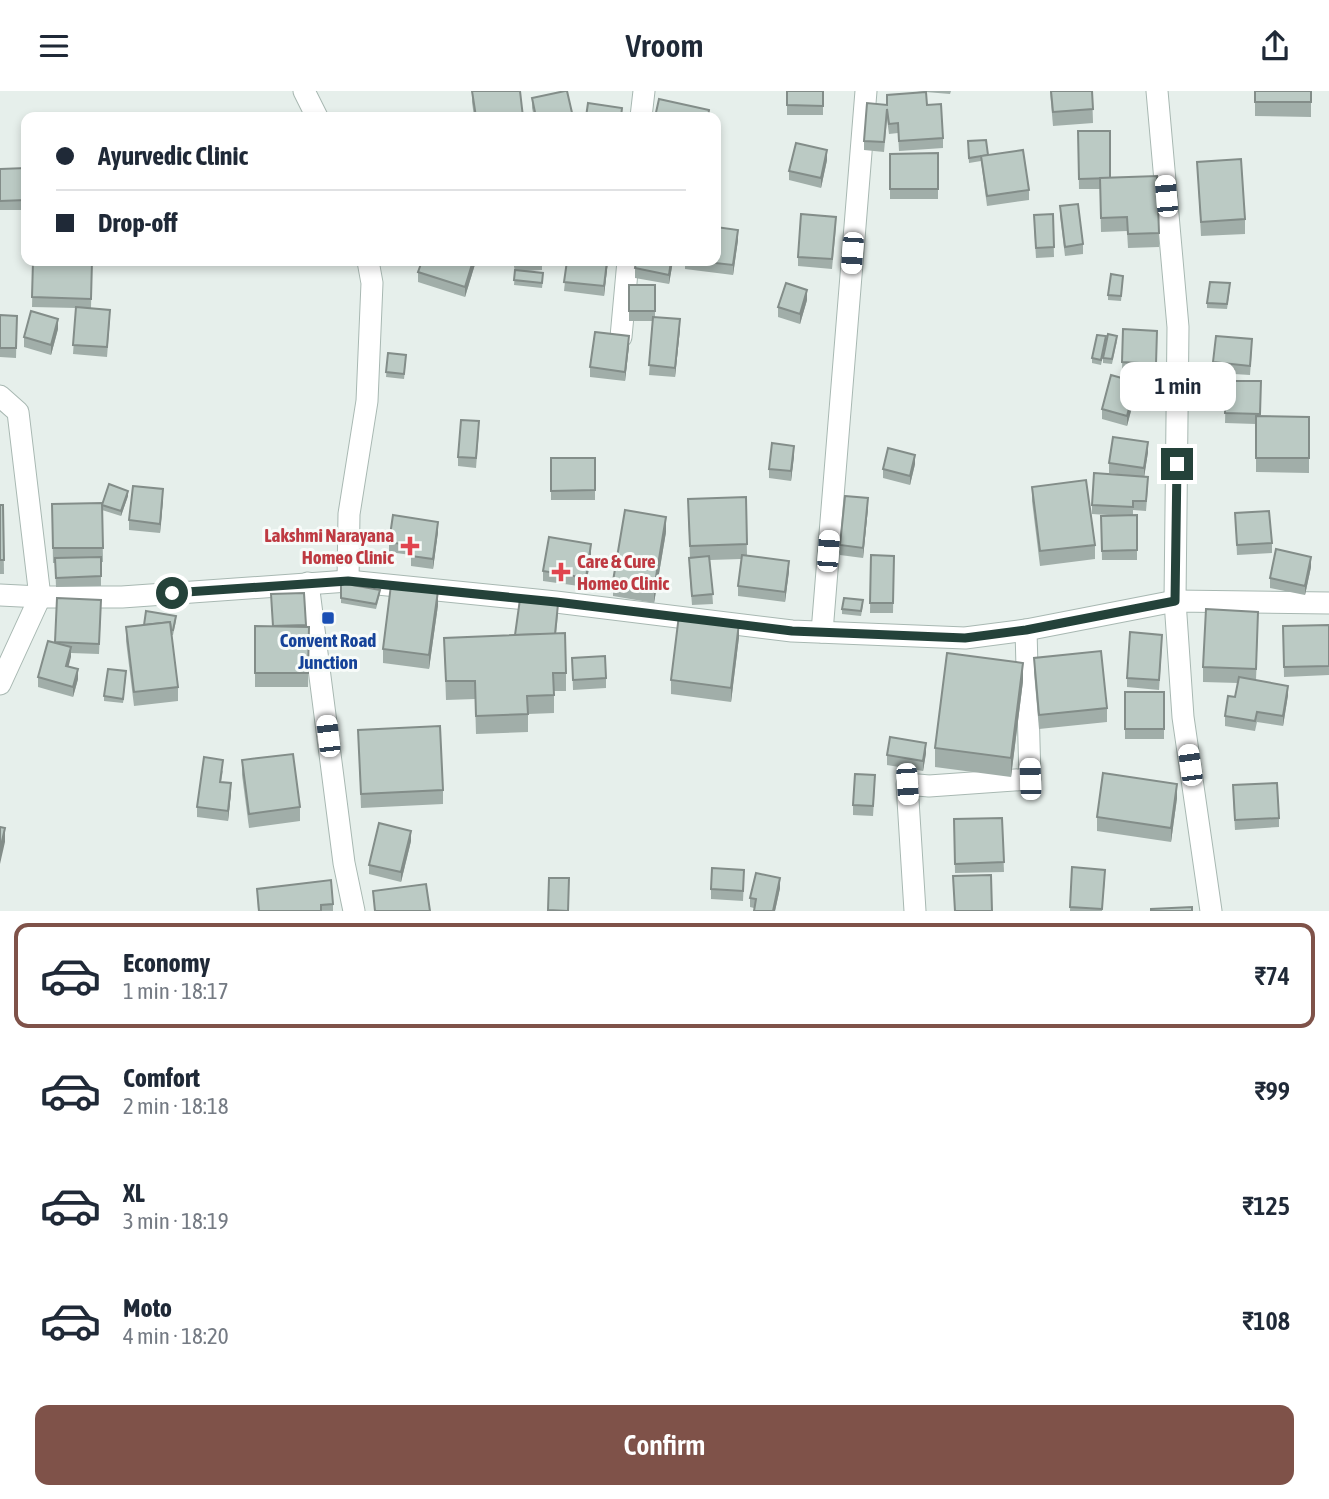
<!DOCTYPE html>
<meta charset="utf-8">
<style>
body{margin:0;font-family:"Asap Condensed",sans-serif;background:#f6f6f7;color:#1f2937;height:100vh;display:flex;flex-direction:column;font-size:26px;white-space:nowrap}
*{box-sizing:border-box;margin:0}
p{font-size:23px;color:#747a83}
.icon{flex:none;width:38px;height:38px;fill:none;stroke:currentColor;stroke-width:2;stroke-linecap:round;stroke-linejoin:round}
.map{position:relative;height:820px;overflow:hidden}
.drawer{display:flex;flex-direction:column;background:#fff;flex:1}
.drawer>*{flex:none}
.banner{position:absolute;left:21px;top:21px;width:700px;height:154px;border-radius:14px;box-shadow:0 4px 10px #0003;display:grid;align-content:center;height:154px;padding:0 35px;background:#fff}
.end{position:absolute;width:32px;height:32px;margin:-16px;border:9px solid #24423a;background:#fff;box-shadow:0 0 0 4px #fff}
.from{border-radius:50%}
.bubble{position:absolute;height:49px;border-radius:14px;background:#fff;box-shadow:0 4px 10px #0003;font-size:23px;font-weight:600;line-height:49px;text-align:center}
.car{position:absolute;width:21px;height:42px;margin:-21px -10px;border-radius:9px;box-shadow:0 0 5px 2px #0007;background:linear-gradient(#fff 24%,#345 0 40%,#fff 0 76%,#345 0 86%,#fff 0)}
.banner b{display:flex;align-items:center;gap:24px;height:66px;font-size:26px}
.banner b+b{border-top:2px solid #e0e1e3}
.banner i{width:18px;height:18px;background:#1f2937}
ul{padding:12px 0 0;list-style:none}
li{display:flex;align-items:center;gap:21px;height:105px;margin:0 14px 10px;padding:0 21px;border:4px solid transparent;border-radius:14px}
li div{flex:1}
li b{display:block;font-size:26px}
li em{font-style:normal;font-weight:600}
li.on{border-color:#7f5249}
li>.icon{width:63px;height:63px;stroke-width:1.5}
.primary-button{display:flex;gap:14px;margin-top:auto;padding:14px 35px}
.primary-button a{flex:1;height:80px;border-radius:14px;background:#7f5249;color:#fff;font-size:28px;font-weight:600;line-height:80px;text-align:center}
header{display:flex;justify-content:space-between;align-items:center;height:91px;padding:0 35px;background:#fff;font-size:32px;font-weight:600}
.map>svg:first-child{display:block}
.lines{fill:none;stroke-linecap:round;stroke-linejoin:round}
.minor-casing{stroke:#a8b8b2;stroke-width:23}
.minor{stroke:#fff;stroke-width:21}
.wall{fill:#a1aea9}
.shaded-wall{fill:#838d89}
.building{fill:#bbcac4;stroke:#838d89;stroke-width:2}
.route{stroke:#24423a;stroke-width:9}
.health-dot{fill:#e0444e;stroke:#f7fbf9;stroke-width:2.5}
.transit-dot{fill:#1a4fb4;stroke:#f7fbf9;stroke-width:2.5}
.labels{text-anchor:middle;stroke-width:6;stroke-linejoin:round;paint-order:stroke}
.health-label{font-size:19px;font-weight:bold;fill:#be3a42;stroke:#f7fbf9;text-anchor:end}
.transit-label{font-size:19px;font-weight:bold;fill:#164399;stroke:#f7fbf9}
</style>
<header><svg class="icon" aria-label="menu" viewBox="0 0 24 24"><path d="M4 6h16M4 12h16M4 18h16"/></svg>Vroom<svg class="icon" aria-label="share" viewBox="0 0 24 24"><path d="M12 15V3M7 8l5-5 5 5M5 13v7h14v-7"/></svg></header>
<div class="map">
<svg width="1329" height="820" viewBox="0 0 1329 820">
<rect width="100%" height="100%" fill="#e6efeb"/>
<g class="lines">
<g class="minor-casing">
<g id="minor">
<path d="M304,0L317,26"/>
<path d="M1157,0L1178,236L1175,510L1183,626L1211,820"/>
<path d="M641,26L644,0"/>
<path d="M621,246L628,170"/>
<path d="M0,305L18,321L40,506L0,593"/>
<path d="M348,490L349,423L367,310L372,192L368,170"/>
<path d="M308,492L344,772L354,820"/>
<path d="M0,504L40,506H122L348,490L556,511L792,540L965,547L1026,539L1175,510L1329,512"/>
<path d="M822,541L866,0"/>
<path d="M915,820L907,693L929,695L1030,688L1026,539"/>
</g>
</g>
<use href="#minor" class="minor"/>
</g>
<g class="wall">
<path d="M472,0L523,26H474L472,11Z"/>
<rect x="787" y="0" width="36" height="24"/>
<path d="M917,0H951L950,3L926,1L927,14L943,47V57L899,60L898,42L889,43L887,28L884,61L864,59V50L887,14V4L925,1Z"/>
<path d="M1050,0H1092L1093,32L1053,35Z"/>
<path d="M1255,0H1311V26L1255,25Z"/>
<path d="M532,7L573,26H534L532,17Z"/>
<path d="M1078,40L1110,87L1159,142V156L1128,157L1127,140L1101,141L1100,98H1079Z"/>
<path d="M968,50L988,64L1029,99V109L987,115L981,70L969,72Z"/>
<path d="M938,62V108H890V63Z"/>
<path d="M827,69L821,97L789,89V80Z"/>
<path d="M1197,71L1245,128V143L1201,145Z"/>
<path d="M26,77V119H0V78Z"/>
<path d="M1060,115L1083,153V163L1065,165L1060,125Z"/>
<path d="M1053,123L1054,166L1036,167L1034,134Z"/>
<path d="M836,136L832,178L798,175V166Z"/>
<path d="M738,149L733,184L685,178V170H716Z"/>
<path d="M33,170H92L91,217L110,228L107,266L73,263L76,217L32,216Z"/>
<path d="M422,170H476L465,206L418,191V181Z"/>
<path d="M513,170H542V179L526,180L543,187L542,197L514,194L515,181Z"/>
<path d="M567,170H608L604,205L564,200Z"/>
<path d="M673,170L669,193L635,187V177Z"/>
<path d="M1123,189L1121,210L1108,209V204Z"/>
<path d="M629,194H655V226L680,238L675,286L649,284L653,230H629Z"/>
<path d="M1230,197L1227,218L1207,217V212Z"/>
<path d="M807,209L800,233L778,226V216Z"/>
<path d="M0,224L17,225L16,267L0,266Z"/>
<path d="M58,238L51,264L24,256V246Z"/>
<path d="M1123,238L1157,240L1156,283L1122,281Z"/>
<path d="M1106,250L1101,274L1092,272V267Z"/>
<path d="M1117,250L1112,273L1103,272V267Z"/>
<path d="M629,255L625,290L590,286V276Z"/>
<path d="M1252,258L1250,284L1234,283L1233,290H1261L1260,325L1309,326V382L1256,381V333L1225,332L1226,293L1213,291V271Z"/>
<path d="M388,262L406,269L404,288L386,286Z"/>
<path d="M1136,301L1127,335L1102,328V318Z"/>
<path d="M479,340L476,377L458,375V366Z"/>
<path d="M1148,361L1144,386L1148,396L1146,420L1133,419V424H1137V469H1102L1101,425L1108,424L1092,423V414L1133,385L1109,382V372Z"/>
<path d="M794,365L791,390L769,387V378Z"/>
<rect x="551" y="367" width="44" height="42"/>
<path d="M915,373L910,394L883,387V378Z"/>
<path d="M1032,396L1095,454V468L1040,475L1032,410Z"/>
<path d="M128,405L121,425L102,419V414Z"/>
<path d="M746,406L747,465L789,480L785,511L738,505V495L741,468L710,469L713,513L692,514L689,476V467H690L688,422Z"/>
<path d="M163,408L160,442L129,439V429Z"/>
<path d="M102,412L103,471H101V495L56,496L55,472H53L52,413Z"/>
<path d="M0,414H3L4,483H0Z"/>
<path d="M868,417L863,467L840,464V454Z"/>
<path d="M1235,422L1272,452V462L1237,464Z"/>
<path d="M438,441L433,478L411,475V464L389,461V451Z"/>
<path d="M666,441L654,512L613,505V490Z"/>
<path d="M591,463L586,496L543,490V480Z"/>
<path d="M871,464L894,465L893,522H870Z"/>
<path d="M1311,476L1305,504L1270,497V487Z"/>
<path d="M341,492L380,503L376,518L341,512Z"/>
<path d="M304,502L306,536H309L308,596H255V535H273L271,503Z"/>
<path d="M438,514L429,578L383,572V558Z"/>
<path d="M863,514L861,525L842,523V518Z"/>
<path d="M101,519L99,563L71,562L68,576L78,588L73,606L38,596V586L55,552Z"/>
<path d="M558,523L556,543L566,582V600H554V622L528,623V641L476,643L475,608L446,609L444,547L515,544Z"/>
<path d="M176,530L173,544H171L178,596V610L134,615L126,550V536Z"/>
<path d="M1329,534V584L1284,586L1283,535Z"/>
<path d="M1258,535L1256,589L1288,604L1283,635L1257,631L1255,640L1225,635V625L1235,606L1238,592L1203,591V576Z"/>
<path d="M739,546L731,611L671,603V589Z"/>
<path d="M1162,554L1159,599L1127,596V587Z"/>
<path d="M572,567L606,587V597L573,599Z"/>
<path d="M1034,567L1107,617V631L1039,638L1034,581Z"/>
<path d="M126,585L123,612L104,610V605Z"/>
<path d="M1023,590L1011,686L935,676V657Z"/>
<rect x="1125" y="601" width="39" height="47"/>
<path d="M358,639L443,699V713L361,717Z"/>
<path d="M926,662L923,680L887,674V664Z"/>
<path d="M242,669L300,716V730L249,737L242,684Z"/>
<path d="M223,679L221,691L231,702L228,730L197,726V716Z"/>
<path d="M875,694L873,725L853,724V714Z"/>
<path d="M1233,703L1279,727V736L1235,739Z"/>
<path d="M1177,707L1171,751L1097,740V726Z"/>
<path d="M1002,727L1004,781L955,782L954,728Z"/>
<path d="M411,750L401,791L369,783V774Z"/>
<path d="M1072,776L1105,788L1102,820H1070Z"/>
<path d="M744,788L743,810L711,808V798Z"/>
<path d="M780,797L775,820H754V817L750,816V807Z"/>
<path d="M257,798L333,813V820H258Z"/>
</g>
<g class="shaded-wall">
<path d="M827,59V69L821,97V87Z"/>
<path d="M738,139V149L733,184V174Z"/>
<path d="M473,170H476L465,206V196Z"/>
<path d="M607,170H608L604,205V195Z"/>
<path d="M671,170H673L669,193V184Z"/>
<path d="M807,199V209L800,233V223Z"/>
<path d="M58,228V238L51,264V254Z"/>
<path d="M680,228V238L675,286V277Z"/>
<path d="M629,245V255L625,290V281Z"/>
<path d="M1136,291V301L1127,335V325Z"/>
<path d="M1148,351V361L1144,387V377Z"/>
<path d="M794,355V365L791,390V380Z"/>
<path d="M915,364V373L910,394V385Z"/>
<path d="M163,398V408L160,442V433Z"/>
<path d="M128,400V405L121,425V420Z"/>
<path d="M868,407V417L863,467V457Z"/>
<path d="M666,426V441L654,512V498Z"/>
<path d="M438,431V441L433,478V468Z"/>
<path d="M591,453V463L586,496V487Z"/>
<path d="M1311,466V476L1305,504V495Z"/>
<path d="M789,470V480L785,511V501Z"/>
<path d="M438,500V514L429,578V564Z"/>
<path d="M739,532V546L731,611V597Z"/>
<path d="M71,556V566L66,585V575Z"/>
<path d="M1023,572V590L1011,686V667Z"/>
<path d="M78,578V588L73,606V596Z"/>
<path d="M1288,595V604L1283,635V625Z"/>
<path d="M926,652V662L923,680V670Z"/>
<path d="M231,692V702L228,730V720Z"/>
<path d="M1177,693V707L1171,751V737Z"/>
<path d="M5,737V751L0,773V759Z"/>
<path d="M411,740V750L401,791V781Z"/>
<path d="M780,787V797L775,820H773Z"/>
</g>
<g class="building">
<path d="M472,0H520L523,26H476Z"/>
<path d="M565,0H567L573,26H536L532,7Z"/>
<path d="M787,0H823V15L787,14Z"/>
<path d="M1051,0H1092L1093,18L1053,21Z"/>
<rect x="1255" y="0" width="56" height="11"/>
<path d="M926,1L927,14L941,13L943,47L899,50L898,32L889,33L887,18L884,51L864,50L867,12L887,14V4Z"/>
<path d="M659,8L709,19L708,26H655Z"/>
<path d="M588,12L622,17L621,26H586Z"/>
<path d="M1078,40H1110V87L1079,88Z"/>
<path d="M986,49L988,64L969,67L968,50Z"/>
<path d="M796,52L827,59L821,87L789,80Z"/>
<path d="M1023,59L1029,99L987,105L981,65Z"/>
<path d="M938,62V98H890V63Z"/>
<path d="M1241,68L1245,128L1201,131L1197,71Z"/>
<path d="M26,77V109L0,110V78Z"/>
<path d="M1157,85L1159,142L1128,143L1127,126L1101,127L1100,87Z"/>
<path d="M1078,113L1083,153L1065,156L1060,115Z"/>
<path d="M801,123L836,126L832,168L798,166Z"/>
<path d="M1053,123L1054,156L1036,157L1034,124Z"/>
<path d="M716,136L738,139L733,174L697,170H716Z"/>
<path d="M33,170H92L91,208L32,206Z"/>
<path d="M422,170H473L465,196L418,181Z"/>
<path d="M514,170H535L514,171Z"/>
<path d="M567,170H607L604,195L564,191Z"/>
<path d="M636,170H671L669,184L635,177Z"/>
<path d="M515,179L543,182L542,192L514,189Z"/>
<path d="M1111,183L1123,185L1121,205L1108,204Z"/>
<path d="M1210,191L1230,192L1227,213L1207,212Z"/>
<path d="M786,192L807,199L800,223L778,216Z"/>
<rect x="629" y="194" width="26" height="26"/>
<path d="M76,216L110,219L107,256L73,254Z"/>
<path d="M31,220L58,228L51,254L24,246Z"/>
<path d="M0,224L17,225L16,257H0Z"/>
<path d="M653,226L680,228L675,277L649,274Z"/>
<path d="M1123,238L1157,240L1156,273L1122,271Z"/>
<path d="M595,241L629,245L625,281L590,276Z"/>
<path d="M1108,243L1117,245L1112,268L1103,267Z"/>
<path d="M1097,244L1106,245L1101,269L1092,267Z"/>
<path d="M1216,245L1252,248L1250,275L1213,271Z"/>
<path d="M388,262L406,264L404,283L386,281Z"/>
<path d="M1214,277L1234,279L1233,289L1213,287Z"/>
<path d="M1111,284L1136,291L1127,325L1102,318Z"/>
<path d="M1226,290H1261L1260,323L1225,322Z"/>
<path d="M1256,325L1309,326V367H1256Z"/>
<path d="M461,329L479,330L476,367L458,366Z"/>
<path d="M1113,346L1148,351L1144,377L1109,372Z"/>
<path d="M772,352L794,355L791,380L769,378Z"/>
<path d="M888,357L915,364L910,385L883,378Z"/>
<path d="M551,367H595V399L551,400Z"/>
<path d="M1094,382L1148,386L1146,410H1133V416L1092,414Z"/>
<path d="M1086,389L1095,454L1040,460L1032,396Z"/>
<path d="M109,393L128,400L121,420L102,414Z"/>
<path d="M133,395L163,398L160,433L129,429Z"/>
<path d="M845,405L868,407L863,457L840,454Z"/>
<path d="M746,406L747,453L690,455L688,408Z"/>
<path d="M102,412L103,457H53L52,413Z"/>
<path d="M0,414H3L4,469H0Z"/>
<path d="M625,419L666,426L654,498L613,490Z"/>
<path d="M1269,420L1272,452L1237,454L1235,422Z"/>
<path d="M393,424L438,431L433,468L411,465L413,455L389,451Z"/>
<path d="M1137,424V459L1102,460L1101,425Z"/>
<path d="M549,446L591,453L586,487L543,480Z"/>
<path d="M1276,458L1311,466L1305,495L1270,487Z"/>
<path d="M742,464L789,470L785,501L738,495Z"/>
<path d="M871,464L894,465L893,512H870Z"/>
<path d="M709,465L713,503L692,505L689,467Z"/>
<path d="M101,466V485L56,487L55,467Z"/>
<path d="M341,492L380,499L376,513L341,507Z"/>
<path d="M391,494L438,500L429,564L383,558Z"/>
<path d="M304,502L306,534L273,535L271,503Z"/>
<path d="M57,507L101,509L99,553L55,551Z"/>
<path d="M844,507L863,509L861,520L842,518Z"/>
<path d="M520,508L558,513L555,543L515,544Z"/>
<path d="M1206,518L1258,521L1256,578L1203,576Z"/>
<path d="M146,520L176,525L173,539H171L170,531L144,534Z"/>
<path d="M679,524L739,532L731,597L671,589Z"/>
<path d="M170,531L178,596L134,601L126,536Z"/>
<path d="M1329,534V575L1284,576L1283,535Z"/>
<path d="M255,535L309,536L308,582H255Z"/>
<path d="M1130,541L1162,544L1159,589L1127,587Z"/>
<path d="M565,542L566,582H553L554,604L527,605L528,623L476,625L475,590H446L444,547Z"/>
<path d="M48,550L71,556L66,575L78,578L73,596L38,586Z"/>
<path d="M1101,560L1107,617L1039,624L1034,567Z"/>
<path d="M947,562L1023,572L1011,667L935,657Z"/>
<path d="M605,565L606,587L573,589L572,567Z"/>
<path d="M108,578L126,580L123,608L104,605Z"/>
<path d="M1239,586L1288,595L1283,625L1257,621L1255,630L1225,625L1228,605L1235,606Z"/>
<rect x="1125" y="601" width="39" height="37"/>
<path d="M440,635L443,699L361,703L358,639Z"/>
<path d="M890,646L926,652L923,670L887,664Z"/>
<path d="M293,663L300,716L249,723L242,669Z"/>
<path d="M204,666L223,669L220,691L231,692L228,720L197,716Z"/>
<path d="M1103,682L1177,693L1171,737L1097,726Z"/>
<path d="M855,683L875,684L873,715L853,714Z"/>
<path d="M1277,692L1279,727L1235,729L1233,694Z"/>
<path d="M1002,727L1004,771L955,773L954,728Z"/>
<path d="M379,732L411,740L401,781L369,774Z"/>
<path d="M0,736L5,737L0,759Z"/>
<path d="M1072,776L1105,779L1102,818L1070,816Z"/>
<path d="M712,777L744,779L743,800L711,798Z"/>
<path d="M756,782L780,787L773,820H754L756,808L750,807Z"/>
<path d="M991,784L992,820H955L953,785Z"/>
<path d="M549,787H569L568,820L548,819Z"/>
<path d="M331,789L333,813L321,814V820H259L257,798Z"/>
<path d="M426,793L430,820H375L373,800Z"/>
<path d="M1192,816V820H1151V818Z"/>
</g>
<g class="lines">
<path class="route" d="M172,502L348,490L556,511L792,540L965,547L1026,539L1175,510L1177,373"/>
</g>
<g class="health-dot">
<path d="M406.5 444.5h7v7h7v7h-7v7h-7v-7h-7v-7h7z"/>
<path d="M557.5 470.5h7v7h7v7h-7v7h-7v-7h-7v-7h7z"/>
</g>
<rect class="transit-dot" x="321" y="520" width="14" height="14" rx="3.5"/>
<g class="labels">
<g class="health-label">
<text x="394" y="451">Lakshmi Narayana<tspan x="394" dy="22">Homeo Clinic</tspan></text>
<text x="577" y="477" text-anchor="start">Care &amp; Cure<tspan x="577" dy="22">Homeo Clinic</tspan></text>
</g>
<g class="transit-label">
<text x="328" y="556">Convent Road<tspan x="328" dy="22">Junction</tspan></text>
</g>
</g>
</svg>
<i class="end from" style="left:172px;top:502px"></i>
<i class="end" style="left:1177px;top:373px"></i>
<div class="bubble" style="left:1120px;top:271px;width:116px">1 min</div>
<i class="car" style="left:1166px;top:105px;rotate:355deg"></i>
<i class="car" style="left:852px;top:162px;rotate:184deg"></i>
<i class="car" style="left:828px;top:460px;rotate:4deg"></i>
<i class="car" style="left:328px;top:645px;rotate:353deg"></i>
<i class="car" style="left:1190px;top:674px;rotate:352deg"></i>
<i class="car" style="left:1030px;top:688px;rotate:358deg"></i>
<i class="car" style="left:907px;top:693px;rotate:176deg"></i>
<div class="banner">
<b><i class="from"></i>Ayurvedic Clinic</b>
<b><i></i>Drop-off</b>
</div>
</div>
<section class="drawer">
<ul>
<li class="on"><svg class="icon" aria-label="car" viewBox="0 0 24 24"><path d="M5 17H2v-5l4-1 3-4h7l3 4 3 1v5h-3M9 17h6M6 11h13"/><circle cx="7" cy="17" r="2"/><circle cx="17" cy="17" r="2"/></svg><div><b>Economy</b><p>1 min · 18:17</p></div><em>₹74</em></li>
<li><svg class="icon" aria-label="car" viewBox="0 0 24 24"><path d="M5 17H2v-5l4-1 3-4h7l3 4 3 1v5h-3M9 17h6M6 11h13"/><circle cx="7" cy="17" r="2"/><circle cx="17" cy="17" r="2"/></svg><div><b>Comfort</b><p>2 min · 18:18</p></div><em>₹99</em></li>
<li><svg class="icon" aria-label="car" viewBox="0 0 24 24"><path d="M5 17H2v-5l4-1 3-4h7l3 4 3 1v5h-3M9 17h6M6 11h13"/><circle cx="7" cy="17" r="2"/><circle cx="17" cy="17" r="2"/></svg><div><b>XL</b><p>3 min · 18:19</p></div><em>₹125</em></li>
<li><svg class="icon" aria-label="car" viewBox="0 0 24 24"><path d="M5 17H2v-5l4-1 3-4h7l3 4 3 1v5h-3M9 17h6M6 11h13"/><circle cx="7" cy="17" r="2"/><circle cx="17" cy="17" r="2"/></svg><div><b>Moto</b><p>4 min · 18:20</p></div><em>₹108</em></li>
</ul>
<div class="primary-button"><a>Confirm</a></div>
</section>
